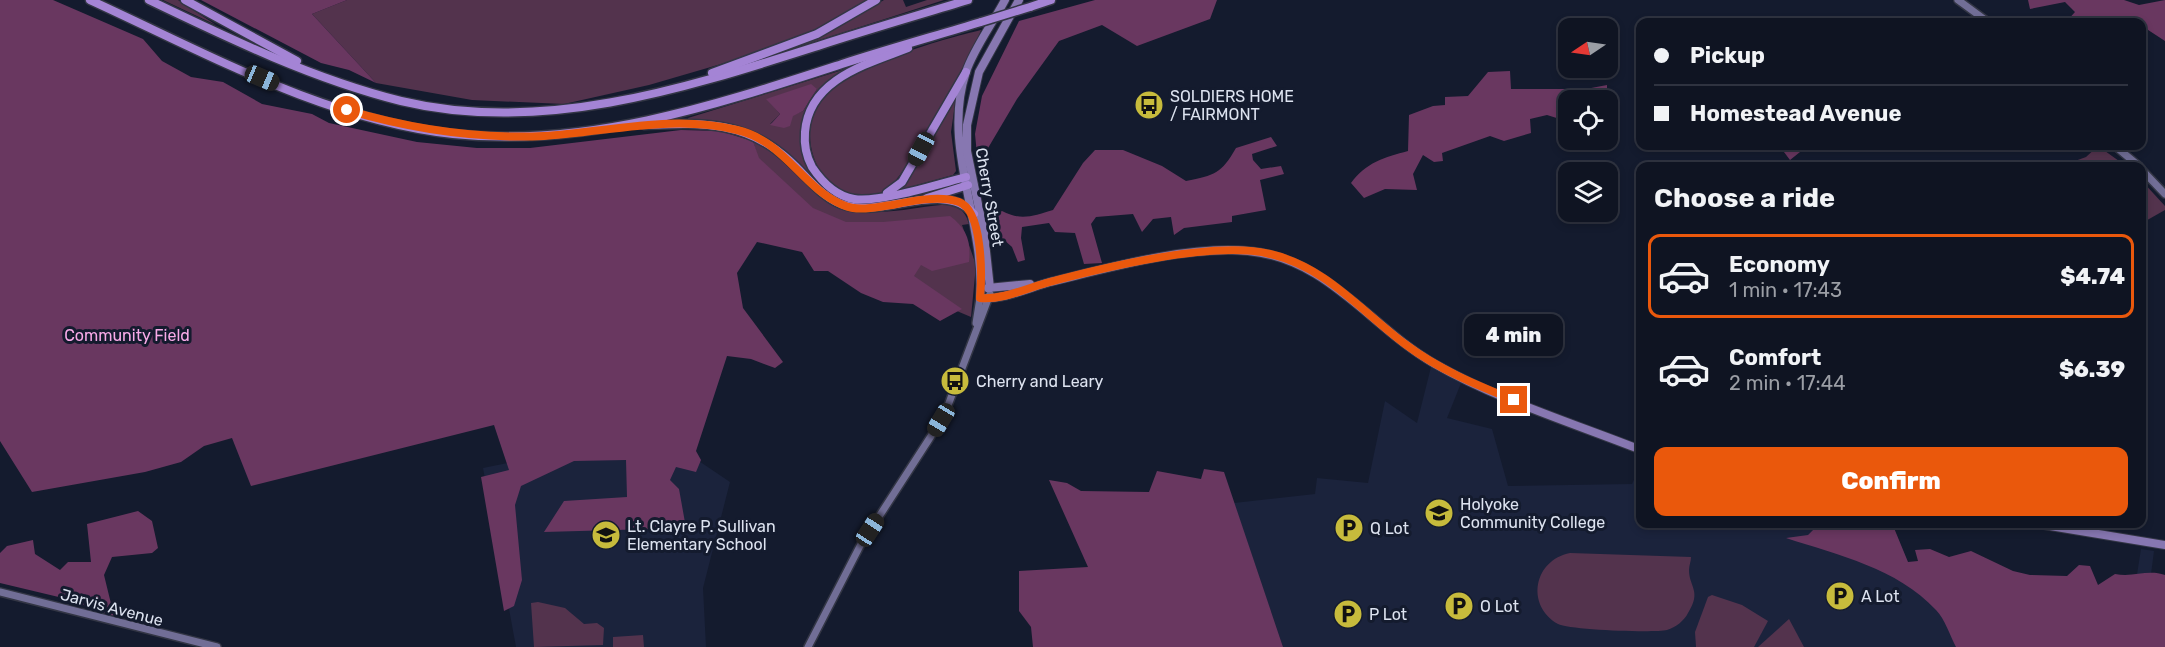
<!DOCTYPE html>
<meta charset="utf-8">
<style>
body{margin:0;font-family:Rubik,sans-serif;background:#1d212f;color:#f1f3f6;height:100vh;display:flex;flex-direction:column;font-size:22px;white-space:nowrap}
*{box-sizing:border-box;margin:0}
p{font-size:20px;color:#9b9ea5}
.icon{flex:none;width:33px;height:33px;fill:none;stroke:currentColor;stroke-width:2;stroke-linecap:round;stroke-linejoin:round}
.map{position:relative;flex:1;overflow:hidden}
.details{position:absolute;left:1636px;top:162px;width:510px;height:366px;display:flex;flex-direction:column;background:#0f1422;border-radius:12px;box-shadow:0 3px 9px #0003,0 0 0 2px #2f3340}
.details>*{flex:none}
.top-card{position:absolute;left:1636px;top:18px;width:510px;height:132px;border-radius:12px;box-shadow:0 3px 9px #0003,0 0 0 2px #2f3340;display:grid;align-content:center;height:132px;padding:0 18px;background:#0f1422}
.needle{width:39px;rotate:257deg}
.fabs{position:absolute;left:1558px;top:18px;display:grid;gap:12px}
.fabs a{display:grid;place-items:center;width:60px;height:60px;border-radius:12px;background:#0f1422;box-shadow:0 3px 9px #0003,0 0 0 2px #2f3340;font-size:30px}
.end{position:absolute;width:27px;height:27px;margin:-14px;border:8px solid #ea580c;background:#fff;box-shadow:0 0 0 3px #fff}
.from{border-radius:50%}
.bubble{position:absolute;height:42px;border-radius:12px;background:#0f1422;box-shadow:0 3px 9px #0003,0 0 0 2px #2f3340;font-size:20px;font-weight:800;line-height:42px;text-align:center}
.car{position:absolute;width:18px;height:36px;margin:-18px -9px;border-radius:8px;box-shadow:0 0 4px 2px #0007;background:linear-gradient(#222 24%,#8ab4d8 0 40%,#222 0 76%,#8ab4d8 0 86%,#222 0)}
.top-card b{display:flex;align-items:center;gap:21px;height:57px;font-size:22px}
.top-card b+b{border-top:2px solid #2f3340}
.top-card i{width:15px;height:15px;background:#f1f3f6}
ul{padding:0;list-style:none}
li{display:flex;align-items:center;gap:18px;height:84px;margin:0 12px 9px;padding:0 6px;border:3px solid transparent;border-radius:12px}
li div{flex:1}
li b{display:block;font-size:22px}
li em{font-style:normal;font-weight:800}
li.active{border-color:#ea580c}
li>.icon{width:54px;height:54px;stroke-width:1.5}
h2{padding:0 18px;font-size:27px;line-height:72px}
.cta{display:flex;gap:12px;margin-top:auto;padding:12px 18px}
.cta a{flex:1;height:69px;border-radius:12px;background:#ea580c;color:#fff;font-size:24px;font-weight:800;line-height:69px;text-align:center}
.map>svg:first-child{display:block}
.built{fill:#1b233c}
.green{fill:#53334d;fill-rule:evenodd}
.forest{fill:#693760}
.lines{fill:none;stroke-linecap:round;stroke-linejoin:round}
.secondary-casing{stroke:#333645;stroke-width:10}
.primary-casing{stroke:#333645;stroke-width:10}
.highway-casing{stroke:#333645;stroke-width:11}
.secondary{stroke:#716e96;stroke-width:7}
.primary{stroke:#8777b1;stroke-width:8}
.highway{stroke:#a484d5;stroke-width:8}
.highway-bridge-casing{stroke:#333645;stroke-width:11;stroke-linecap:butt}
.highway-bridge{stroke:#a484d5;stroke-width:8}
.route{stroke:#ea580c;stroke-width:8}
.labels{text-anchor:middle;stroke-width:6;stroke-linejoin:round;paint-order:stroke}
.poi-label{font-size:16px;fill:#dde3f0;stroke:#141b2e;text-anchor:start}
.street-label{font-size:16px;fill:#dde3f0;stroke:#141b2e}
.park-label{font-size:16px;fill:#f8aae8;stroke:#141b2e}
</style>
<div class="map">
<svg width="2165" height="647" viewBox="0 0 2165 647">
<rect width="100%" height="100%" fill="#141b2e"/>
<g class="built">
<path d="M1431,367L1461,383L1447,418L1492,429L1508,486L1632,484L1641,465V524H1892L1915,579L2133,600L2141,549L2154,551L2150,582L2165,647H1283L1234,503L1315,494L1317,478L1368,483L1385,401L1417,423Z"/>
<path d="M690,455L730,482L703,588L706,647H516L483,468L528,459Z"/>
</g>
<g class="green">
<path d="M163,0H178L216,25Z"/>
<path d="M347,0H874L786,45L649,85L564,104L472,100L376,83L312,14Z"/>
<path d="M884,0H903L906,7L927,0H944L801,46Z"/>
<path d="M981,30C972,57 905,180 884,192C836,219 788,147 821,100C843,67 943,39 981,30Z"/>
<path d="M849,68L820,88L804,113L801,144L814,181C770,139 753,123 689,121L688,118ZM817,89L803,111L770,124L780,114L767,99Z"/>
<path d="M956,97L951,132L956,171L953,175L899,190L908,181Z"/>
<path d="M753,141C783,156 797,179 821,197C859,225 910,206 953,204C962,209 966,214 969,224L962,225L976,265L971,317L820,253L784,183L758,158Z"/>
<path d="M2098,146L2126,166H2061L2086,157Z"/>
<path d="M2142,181L2165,206V210L2142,223Z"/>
<path d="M1570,553L1691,557C1691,561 1689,566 1689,570C1689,587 1702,591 1688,613C1684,621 1676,627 1667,630C1654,633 1569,630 1558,624C1525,605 1534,560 1570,553Z"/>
<path d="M1712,595L1742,605L1768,621L1754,647H1696L1695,632L1708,597Z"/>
<path d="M538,602L565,608L584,624L597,623L604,628L603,645L534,647L531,603Z"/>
<path d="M1789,619L1804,647H1758Z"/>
<path d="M643,635L644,647H613V637Z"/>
</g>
<g class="forest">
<path d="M0,0H53L143,39L162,61L191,77L223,82L262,104L312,114L329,123L417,142L477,148H530L681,130L720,131L753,141L759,158L813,208L846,222H883L950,216C967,229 971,241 969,262L932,271L921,265L914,276L962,309L940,321L913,304L883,302L861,293L828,271H814L802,252L757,242L737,273L743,308L783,362L775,368L751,359L727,356L696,451L701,460L696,472L676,467L670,480L679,489L686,528L544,532L564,501L627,497L626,460L574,461L521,486L515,505L522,580L514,606L504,611L481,477L509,470L494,425L251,486L232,438L204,446L181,462L145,472L32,492L0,441Z"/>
<path d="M201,0H347L312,14L376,83L349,70L321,63Z"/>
<path d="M1095,0H1217L1210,19L1137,46L1102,25L1059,41L1017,99L978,165L975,134L982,96L1019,21Z"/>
<path d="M2028,0H2124L2139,5L2165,0V41L2142,26V22H2066L2075,12L2065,2L2030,9Z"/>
<path d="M1510,71L1511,89H1586L1607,85V100H1569V118L1563,120L1547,115L1530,119L1531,133L1504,141L1490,136L1442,153L1443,161L1434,162L1423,155L1413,174L1417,190L1385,189L1364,198L1351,183C1365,163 1385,157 1408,151L1409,115L1433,106L1445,105V97L1468,96L1488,72Z"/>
<path d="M811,84L817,89L803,111L793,116L790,126L784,128L770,125L780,114L766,99Z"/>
<path d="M1271,137L1277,146L1252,154L1253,160L1261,169L1281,166L1284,174L1260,180L1266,210L1232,216V222L1184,228L1174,235L1171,217L1153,219L1142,232L1133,214L1096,217L1091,224L1102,263L1084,264L1075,233L1055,232L1049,223L1022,227L1021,238L1025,260L1018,262L1012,247L1003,239L992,242L990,218L1002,211C1021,221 1033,216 1053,210L1083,163L1095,150H1123L1162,166L1186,181C1215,175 1221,174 1236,148Z"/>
<path d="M1766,146H1802L1805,148L1790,160L1781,148L1768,152Z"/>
<path d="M1204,469L1224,472L1283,647H1033L1031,627L1019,611V571L1088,567L1049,480L1067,483L1081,491L1149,492L1157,471L1201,479Z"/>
<path d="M138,511L152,521L158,548L152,553L112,557L104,575L114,616L67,599L0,583V553L7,546L33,540L35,554L60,570L68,562H91L87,524Z"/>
<path d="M1819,524H1895L1894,528L1908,562L1918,561L1915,550L1930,549L1949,557L1971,551L2013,571L2030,575L2067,576L2079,565L2090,566L2098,585L2115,574C2133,578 2147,569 2165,575V647H1956C1950,636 1945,619 1936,610C1897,568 1838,555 1786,538L1808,535Z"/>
</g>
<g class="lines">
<g class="secondary-casing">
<g id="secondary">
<path d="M1958,0L1988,22"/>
<path d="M2115,146L2139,166"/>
<path d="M2142,170L2165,194"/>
<path d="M976,323L980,298"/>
<path d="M0,592L217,647"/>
<path d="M808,647L860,546L944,416L990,294"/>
</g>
</g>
<g class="primary-casing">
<g id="primary">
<path d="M1005,0C993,23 974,48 966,72C941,147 986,223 980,298C1003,300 1028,288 1050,282C1108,268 1189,245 1248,251C1328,258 1370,327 1435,364C1496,399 1575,424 1641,450"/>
<path d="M988,288L1030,284"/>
<path d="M990,288L984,233L967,151V125L979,72L1019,0"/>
<path d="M2038,524L2165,545"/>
</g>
</g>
<g class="highway-casing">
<g id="highway">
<path d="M90,0C206,53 325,120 453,134C587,148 716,105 842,64C888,49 935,36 981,22"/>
<path d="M149,0C230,39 313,79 401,101C543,135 686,88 821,45C870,29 919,15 968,0"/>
<path d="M185,0L297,61"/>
<path d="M1030,7L1051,0"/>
<path d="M908,48C867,64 809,79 805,132C804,144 806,156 812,167C822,182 836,196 854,199C879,203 939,184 966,177"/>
<path d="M712,73L817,34L876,0"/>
<path d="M644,125C701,123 746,120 790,161C807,176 823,200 847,206C884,216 946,180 974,214"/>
<path d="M887,193L902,182L966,72"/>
<path d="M927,198L968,185"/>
</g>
</g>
<use href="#secondary" class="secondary"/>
<use href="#primary" class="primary"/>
<use href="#highway" class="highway"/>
<g class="highway-bridge-casing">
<path id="highway-bridge" d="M981,22L1030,7"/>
</g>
<use href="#highway-bridge" class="highway-bridge"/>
</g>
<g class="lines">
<path class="route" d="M347,110C411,129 477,139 544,136C608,132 673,114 737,130C785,141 802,188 843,205C859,212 875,207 892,205C911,201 940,195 959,202C983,211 982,276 980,298C1002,300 1025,289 1046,283C1102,268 1215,240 1270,254C1326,267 1361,311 1405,344C1438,369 1476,385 1514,400"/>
</g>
<defs>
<g id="bus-disc" transform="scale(1.5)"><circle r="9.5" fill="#c7bb3c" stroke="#141b2e"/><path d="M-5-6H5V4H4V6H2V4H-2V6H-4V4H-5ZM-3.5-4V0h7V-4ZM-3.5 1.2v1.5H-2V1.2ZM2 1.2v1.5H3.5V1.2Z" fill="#111"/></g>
<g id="university-disc" transform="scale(1.5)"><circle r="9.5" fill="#c7bb3c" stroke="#141b2e"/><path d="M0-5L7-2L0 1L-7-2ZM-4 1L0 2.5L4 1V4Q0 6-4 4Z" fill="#111"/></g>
<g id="parking-disc" transform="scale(1.5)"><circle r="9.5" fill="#c7bb3c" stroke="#141b2e"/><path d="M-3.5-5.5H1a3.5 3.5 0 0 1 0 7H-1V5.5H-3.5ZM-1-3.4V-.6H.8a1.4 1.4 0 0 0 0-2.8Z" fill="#111"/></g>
<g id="school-disc" transform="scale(1.5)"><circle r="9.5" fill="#c7bb3c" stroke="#141b2e"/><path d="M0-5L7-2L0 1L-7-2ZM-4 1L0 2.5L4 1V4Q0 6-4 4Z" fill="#111"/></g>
</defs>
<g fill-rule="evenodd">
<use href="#bus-disc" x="1149" y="105"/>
<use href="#bus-disc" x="955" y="381"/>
<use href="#university-disc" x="1439" y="513"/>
<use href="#parking-disc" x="1349" y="528"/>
<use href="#school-disc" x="606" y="535"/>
<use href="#parking-disc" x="1840" y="596"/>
<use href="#parking-disc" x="1459" y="606"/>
<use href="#parking-disc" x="1348" y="614"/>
</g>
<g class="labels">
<g class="poi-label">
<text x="1170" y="102">SOLDIERS HOME<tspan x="1170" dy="18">/ FAIRMONT</tspan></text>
<text x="976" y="387">Cherry and Leary</text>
<text x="1460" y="510">Holyoke<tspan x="1460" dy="18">Community College</tspan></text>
<text x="627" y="532">Lt. Clayre P. Sullivan<tspan x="627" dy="18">Elementary School</tspan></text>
<text x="1370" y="534">Q Lot</text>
<text x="1861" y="602">A Lot</text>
<text x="1480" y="612">O Lot</text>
<text x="1369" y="620">P Lot</text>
</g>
<g class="street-label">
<text transform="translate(990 197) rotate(80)" y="6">Cherry Street</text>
<text transform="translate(112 607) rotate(15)" y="6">Jarvis Avenue</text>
</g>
<g class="park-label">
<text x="127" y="341">Community Field</text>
</g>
</g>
</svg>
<div class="fabs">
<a><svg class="needle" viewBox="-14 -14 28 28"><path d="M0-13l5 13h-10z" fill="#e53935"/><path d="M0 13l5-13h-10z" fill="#9b9ea5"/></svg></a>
<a><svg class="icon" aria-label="locate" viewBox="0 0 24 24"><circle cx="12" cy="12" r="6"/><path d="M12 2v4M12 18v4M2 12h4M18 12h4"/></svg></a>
<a><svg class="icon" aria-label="layers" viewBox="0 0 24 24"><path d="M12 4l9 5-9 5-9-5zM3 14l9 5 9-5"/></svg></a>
</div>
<i class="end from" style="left:347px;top:110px"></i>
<i class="end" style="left:1514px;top:400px"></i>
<div class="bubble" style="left:1464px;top:314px;width:99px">4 min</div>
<i class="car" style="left:262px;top:78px;rotate:113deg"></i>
<i class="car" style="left:921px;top:149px;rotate:208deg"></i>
<i class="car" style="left:941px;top:420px;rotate:211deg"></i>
<i class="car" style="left:870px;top:530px;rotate:33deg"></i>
<div class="top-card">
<b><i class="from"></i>Pickup</b>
<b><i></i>Homestead Avenue</b>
</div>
<section class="details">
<h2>Choose a ride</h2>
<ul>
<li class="active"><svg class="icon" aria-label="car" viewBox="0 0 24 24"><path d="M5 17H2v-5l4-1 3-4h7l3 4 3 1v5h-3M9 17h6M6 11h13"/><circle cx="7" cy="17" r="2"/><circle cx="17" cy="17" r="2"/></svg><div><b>Economy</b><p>1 min · 17:43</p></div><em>$4.74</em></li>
<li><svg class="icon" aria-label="car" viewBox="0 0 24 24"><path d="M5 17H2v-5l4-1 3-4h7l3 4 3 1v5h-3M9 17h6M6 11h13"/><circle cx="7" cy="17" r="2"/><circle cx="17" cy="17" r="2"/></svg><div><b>Comfort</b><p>2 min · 17:44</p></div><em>$6.39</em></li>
</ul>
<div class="cta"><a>Confirm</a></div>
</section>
</div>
